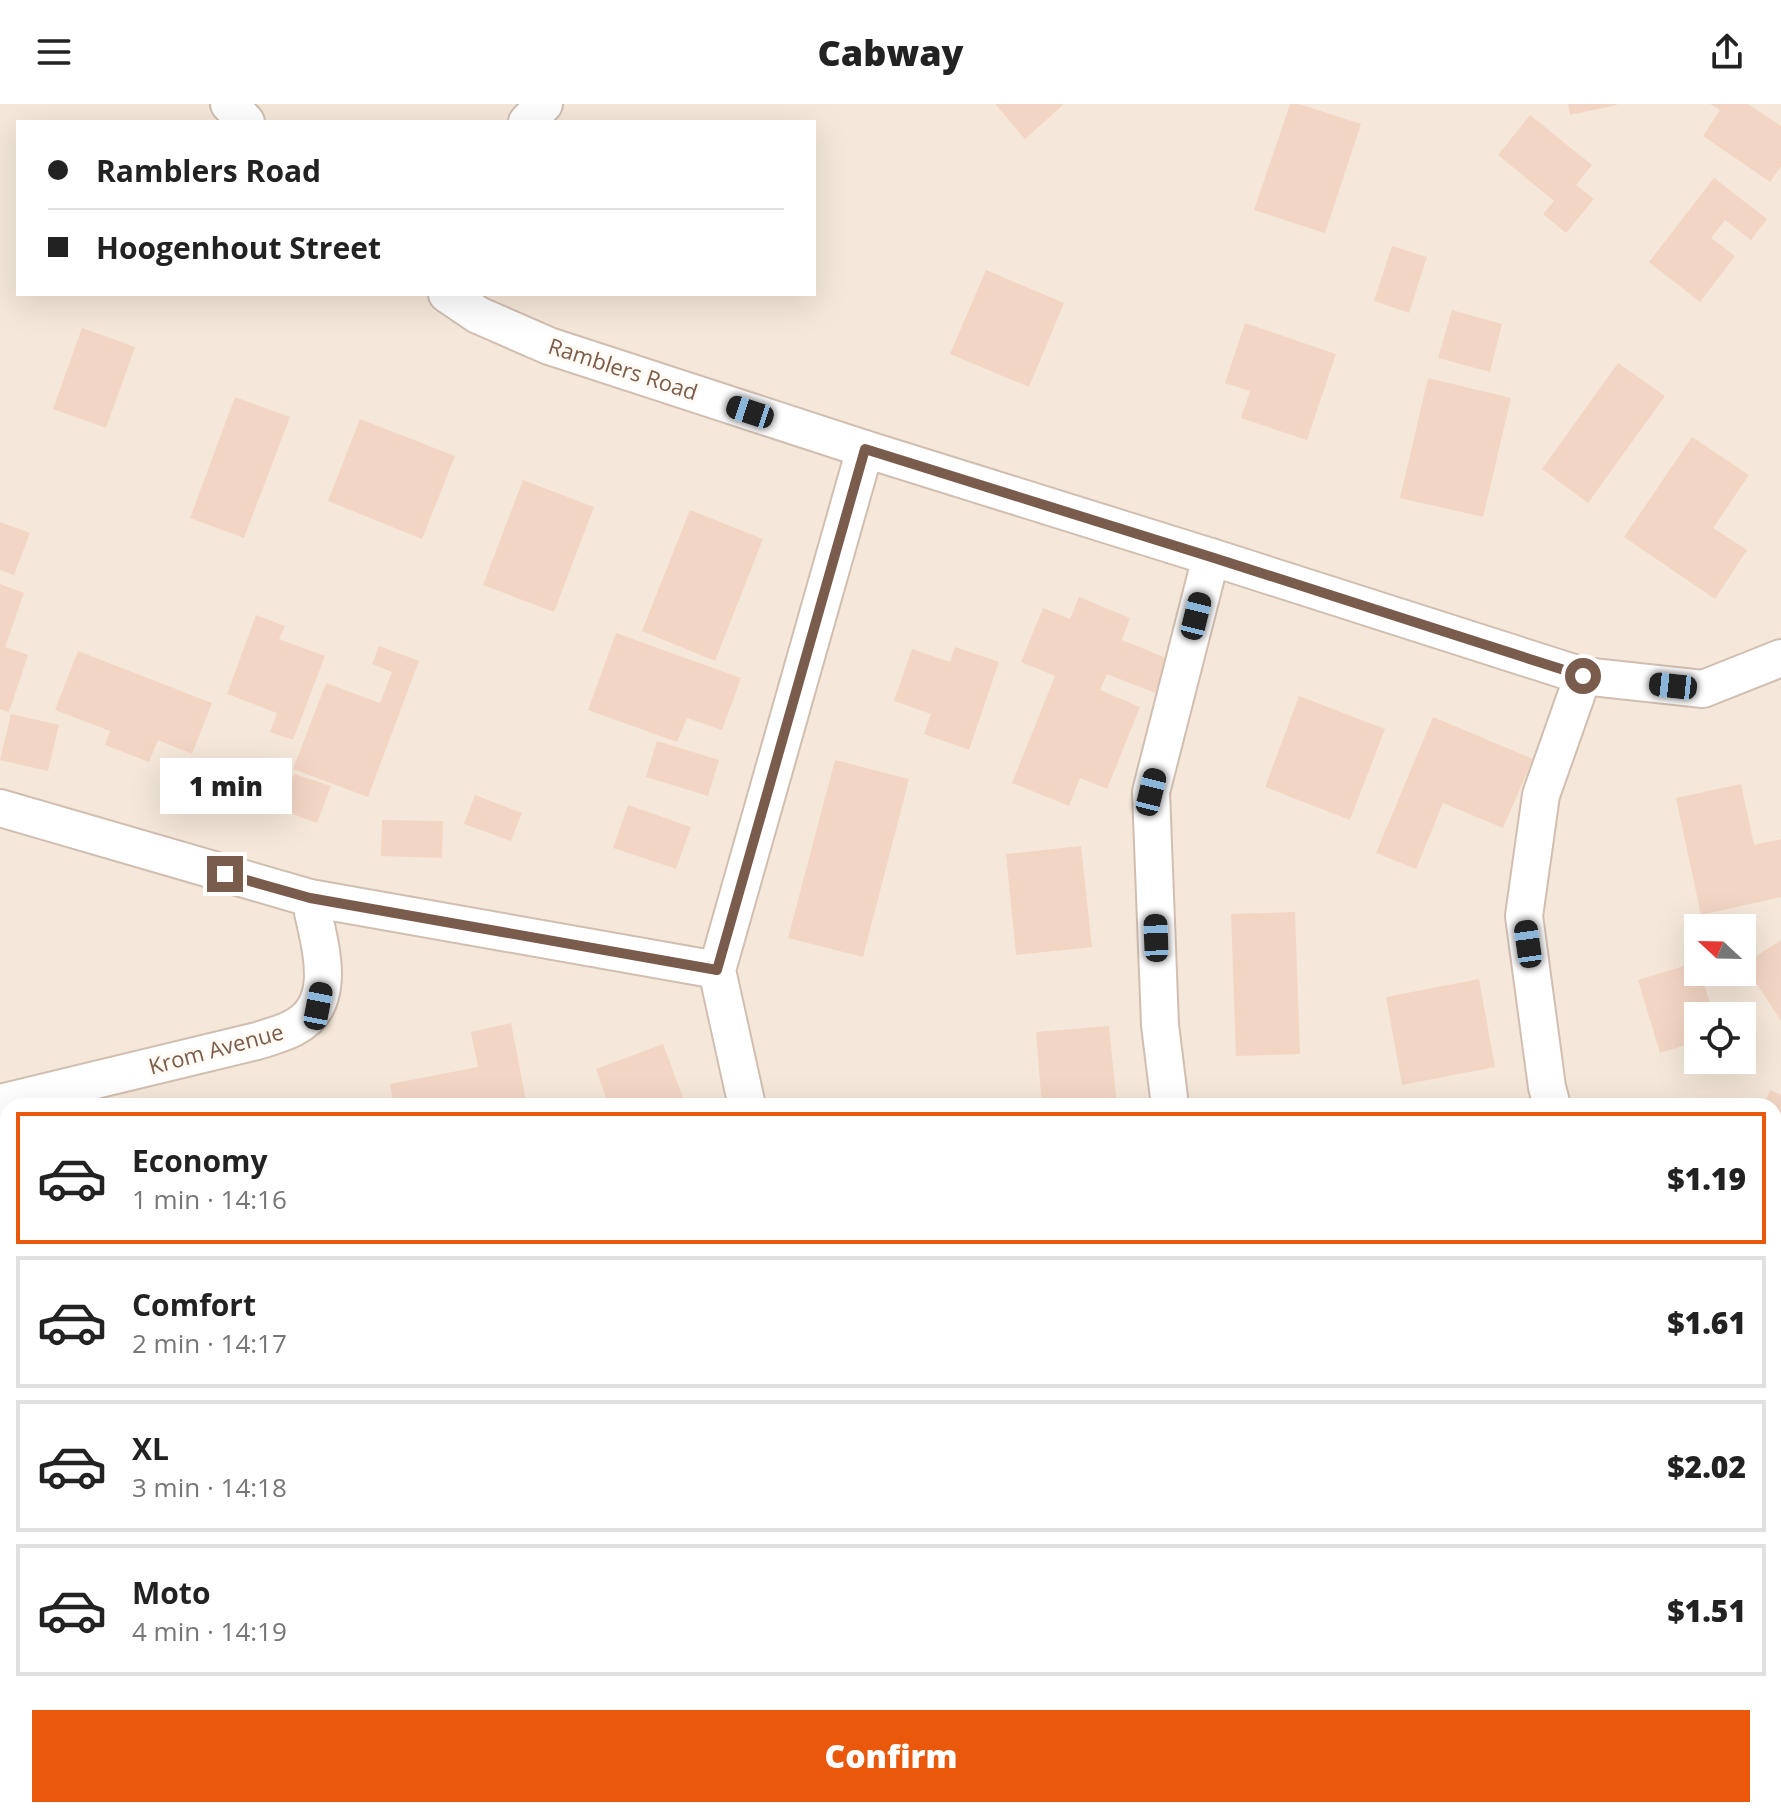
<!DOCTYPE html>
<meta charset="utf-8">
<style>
body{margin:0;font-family:"Open Sans",sans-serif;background:#f6f6f6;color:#222;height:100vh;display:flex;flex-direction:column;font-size:30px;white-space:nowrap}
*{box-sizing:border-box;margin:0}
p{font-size:26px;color:#767676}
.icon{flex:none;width:44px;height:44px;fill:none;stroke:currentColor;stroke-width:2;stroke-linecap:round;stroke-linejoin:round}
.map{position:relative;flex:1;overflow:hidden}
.details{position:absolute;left:0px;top:994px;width:1782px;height:720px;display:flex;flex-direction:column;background:#fff;border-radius:24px 24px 0 0;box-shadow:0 8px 32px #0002}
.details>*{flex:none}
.hud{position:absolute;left:16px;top:16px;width:800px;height:176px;border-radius:0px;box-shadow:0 8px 32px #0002;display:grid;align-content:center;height:176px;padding:0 32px;background:#fff}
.needle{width:52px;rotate:292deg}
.fabs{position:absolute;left:1684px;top:810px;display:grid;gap:16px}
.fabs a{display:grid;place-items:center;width:72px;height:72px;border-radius:0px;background:#fff;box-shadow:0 8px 32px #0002;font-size:40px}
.end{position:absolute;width:36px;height:36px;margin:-18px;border:10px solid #7a5c4d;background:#fff;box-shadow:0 0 0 4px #fff}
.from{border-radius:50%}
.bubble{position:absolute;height:56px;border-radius:0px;background:#fff;box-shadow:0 8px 32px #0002;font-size:26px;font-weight:800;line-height:56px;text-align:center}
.car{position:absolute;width:24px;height:48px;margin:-24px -12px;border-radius:10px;box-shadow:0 0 6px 2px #0007;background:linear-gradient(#222 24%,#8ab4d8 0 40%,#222 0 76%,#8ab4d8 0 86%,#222 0)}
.hud b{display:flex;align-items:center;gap:28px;height:76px;font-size:30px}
.hud b+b{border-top:2px solid #e0e0e0}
.hud i{width:20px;height:20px;background:#222}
ul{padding:14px 0 0;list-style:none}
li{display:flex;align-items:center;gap:24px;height:132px;margin:0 16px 12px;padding:0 16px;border:4px solid #e0e0e0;border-radius:0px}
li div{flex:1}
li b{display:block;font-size:30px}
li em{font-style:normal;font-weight:800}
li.current{border-color:#ea580c}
li>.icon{width:72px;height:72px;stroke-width:1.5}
.cta{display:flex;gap:16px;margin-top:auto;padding:16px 32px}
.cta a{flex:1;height:92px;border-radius:0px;background:#ea580c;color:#fff;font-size:32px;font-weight:800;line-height:92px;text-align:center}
header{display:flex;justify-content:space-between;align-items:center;height:104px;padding:0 32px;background:#fff;font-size:36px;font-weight:800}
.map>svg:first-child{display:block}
.residential{fill:#f5e8da;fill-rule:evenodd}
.green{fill:#d8ecc9}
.building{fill:#f3d5c3}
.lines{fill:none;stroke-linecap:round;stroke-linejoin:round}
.street-casing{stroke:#d1beb0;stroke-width:40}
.secondary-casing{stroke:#d6c0b0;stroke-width:48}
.street{stroke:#fff;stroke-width:36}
.secondary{stroke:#fff;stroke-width:44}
.route{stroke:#7a5c4d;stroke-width:10}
.labels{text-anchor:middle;stroke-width:6;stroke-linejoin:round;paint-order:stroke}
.street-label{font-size:22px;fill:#7a5c4d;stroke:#fffaf3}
</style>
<header><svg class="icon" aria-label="menu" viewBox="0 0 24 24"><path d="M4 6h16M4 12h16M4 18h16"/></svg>Cabway<svg class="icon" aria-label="share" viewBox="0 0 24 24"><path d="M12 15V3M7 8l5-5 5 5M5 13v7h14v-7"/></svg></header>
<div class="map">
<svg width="1781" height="1714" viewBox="0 0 1781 1714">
<rect width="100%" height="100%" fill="#fdf6ec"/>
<path class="residential" d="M0,0H1781V1150L1774,1151V1002H8V1577L0,1579ZM18,18H814V190H18ZM1698,824H1742V868H1698ZM1698,912H1742V956H1698Z"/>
<path class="green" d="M1781,1259V1714H0V1707L8,1705L1774,1706V1261Z"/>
<g class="building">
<path d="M995,0H1064L1025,35Z"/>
<path d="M1290,0H1299L1361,20L1325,129L1254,106Z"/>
<path d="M1568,0H1617V1L1570,11Z"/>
<path d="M1710,0H1748L1781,22V62L1770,78L1703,32L1720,6Z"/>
<path d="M1530,11L1592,61L1576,81L1594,95L1566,129L1543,110L1554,97L1498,51Z"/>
<path d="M1714,74L1767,115L1751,136L1725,116L1711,134L1735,152L1700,198L1649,158Z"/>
<path d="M1392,142L1427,153L1409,209L1374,197Z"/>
<path d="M986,166L1064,199L1029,283L950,250Z"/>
<path d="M1452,206L1502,220L1490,268L1438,254Z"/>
<path d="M1245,219L1336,250L1307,336L1241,314L1250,287L1225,279Z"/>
<path d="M82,224L135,243L106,324L53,305Z"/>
<path d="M1618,259L1665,292L1588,399L1542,365Z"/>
<path d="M1428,274L1511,294L1483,413L1400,394Z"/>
<path d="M235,293L290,313L244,434L190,414Z"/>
<path d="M360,315L455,352L422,435L328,397Z"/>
<path d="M1692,333L1749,371L1713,424L1747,446L1715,495L1624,433Z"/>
<path d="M523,376L594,403L554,508L483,481Z"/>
<path d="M690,406L763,435L715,557L642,527Z"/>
<path d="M0,418L30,429L14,471L0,466Z"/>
<path d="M0,480L24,489L5,543L28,551L9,608L0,605Z"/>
<path d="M1079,493L1130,514L1122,536L1169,555L1155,589L1107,570L1100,586L1140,603L1107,685L1080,674L1069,702L1012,679L1055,572L1021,558L1043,504L1070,515Z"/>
<path d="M256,511L285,522L279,535L325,552L293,636L270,628L277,609L227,590Z"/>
<path d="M616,529L741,574L722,626L687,614L677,638L588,606Z"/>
<path d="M379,542L419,557L368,693L293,665L326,579L380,599L392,568L372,560Z"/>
<path d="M955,543L999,558L969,646L924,630L931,610L894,597L912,545L950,558Z"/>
<path d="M78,547L212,599L192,650L158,636L149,658L105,641L110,627L55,606Z"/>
<path d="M1299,592L1385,625L1350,716L1265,683Z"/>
<path d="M11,610L59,621L48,667L0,656Z"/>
<path d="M1433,613L1533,655L1503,724L1443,699L1416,765L1376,749Z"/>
<path d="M657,637L719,656L708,692L646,673Z"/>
<path d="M835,656L909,675L863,853L788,834Z"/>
<path d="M294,670L331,682L317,719L281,706Z"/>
<path d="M1741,680L1754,741L1781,735V793L1701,811L1676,694Z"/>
<path d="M475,691L522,709L511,737L464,720Z"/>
<path d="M628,701L691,723L676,765L613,744Z"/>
<path d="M382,716L443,717L442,754L381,752Z"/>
<path d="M1081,742L1092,843L1016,851L1006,750Z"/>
<path d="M1295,808L1300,950L1236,952L1231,810Z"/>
<path d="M1781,836V917L1744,860Z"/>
<path d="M1697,858L1698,868H1700L1714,912H1698V937L1660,949L1638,876Z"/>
<path d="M1479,875L1495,963L1402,981L1386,893Z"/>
<path d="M511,919L527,1002H394L390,980L478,963L471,928Z"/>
<path d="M1109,922L1117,1002H1042L1036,928Z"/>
<path d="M663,940L686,1002H609L596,965Z"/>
<path d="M1770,986L1781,991V1089L1774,1086V1002H1764Z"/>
<path d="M8,1143V1199L0,1195V1161Z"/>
<path d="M8,1303V1353L0,1355V1306Z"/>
</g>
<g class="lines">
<g class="street-casing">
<g id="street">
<path d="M229,0L246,18"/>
<path d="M527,18L544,0"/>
<path d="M447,190L478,211L549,242L865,345L1211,453L1583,572L1703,585L1781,554"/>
<path d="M0,704L310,794L717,866"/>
<path d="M0,999L257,937C269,933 282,930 293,924C342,899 318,837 310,794"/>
<path d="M747,1002L717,866L865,345"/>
<path d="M1170,1002L1160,921L1151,688L1211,453"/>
<path d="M1552,1002L1547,983L1524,812L1541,691L1583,572"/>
</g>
</g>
<g class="secondary-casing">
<g id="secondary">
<path d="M1774,1177L1781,1176"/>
<path d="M0,1614L8,1612"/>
</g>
</g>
<use href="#street" class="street"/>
<use href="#secondary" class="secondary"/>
</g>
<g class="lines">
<path class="route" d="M225,770L310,794L717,866L865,345L1211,453L1583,572"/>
</g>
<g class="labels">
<g class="street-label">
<text transform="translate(623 265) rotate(18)" y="8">Ramblers Road</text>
<text transform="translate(216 945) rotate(-15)" y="8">Krom Avenue</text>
</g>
</g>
</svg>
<div class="fabs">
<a><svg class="needle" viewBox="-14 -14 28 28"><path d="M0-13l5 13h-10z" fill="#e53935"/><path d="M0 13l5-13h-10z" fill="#767676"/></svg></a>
<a><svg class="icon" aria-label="locate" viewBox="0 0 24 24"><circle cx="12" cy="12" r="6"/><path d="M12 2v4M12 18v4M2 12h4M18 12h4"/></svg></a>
</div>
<i class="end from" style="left:1583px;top:572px"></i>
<i class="end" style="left:225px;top:770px"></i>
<div class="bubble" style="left:160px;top:654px;width:132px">1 min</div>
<i class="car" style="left:750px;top:308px;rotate:288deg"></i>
<i class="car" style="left:1196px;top:512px;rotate:14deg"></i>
<i class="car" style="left:1673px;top:582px;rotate:276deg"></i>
<i class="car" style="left:1151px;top:688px;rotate:14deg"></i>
<i class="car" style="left:1156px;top:834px;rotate:358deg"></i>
<i class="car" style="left:1528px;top:840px;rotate:352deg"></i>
<i class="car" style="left:318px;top:902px;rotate:11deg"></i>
<div class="hud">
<b><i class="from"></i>Ramblers Road</b>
<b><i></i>Hoogenhout Street</b>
</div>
<section class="details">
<ul>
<li class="current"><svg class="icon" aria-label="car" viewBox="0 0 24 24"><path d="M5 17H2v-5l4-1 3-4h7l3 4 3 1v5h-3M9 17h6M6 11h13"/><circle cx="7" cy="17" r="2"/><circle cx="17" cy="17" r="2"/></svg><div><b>Economy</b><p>1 min · 14:16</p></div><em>$1.19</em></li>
<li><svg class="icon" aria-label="car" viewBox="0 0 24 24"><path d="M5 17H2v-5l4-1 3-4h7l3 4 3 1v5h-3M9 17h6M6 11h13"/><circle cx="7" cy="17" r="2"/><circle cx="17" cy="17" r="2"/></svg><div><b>Comfort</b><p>2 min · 14:17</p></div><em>$1.61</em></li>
<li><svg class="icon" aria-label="car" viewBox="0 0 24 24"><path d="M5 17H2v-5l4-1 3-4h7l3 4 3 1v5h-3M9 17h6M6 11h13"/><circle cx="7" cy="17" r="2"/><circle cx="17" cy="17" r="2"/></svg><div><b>XL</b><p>3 min · 14:18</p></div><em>$2.02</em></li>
<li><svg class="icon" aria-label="car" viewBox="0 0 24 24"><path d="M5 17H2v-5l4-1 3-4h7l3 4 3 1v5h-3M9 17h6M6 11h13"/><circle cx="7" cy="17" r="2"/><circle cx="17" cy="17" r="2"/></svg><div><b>Moto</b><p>4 min · 14:19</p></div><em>$1.51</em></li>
</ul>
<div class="cta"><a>Confirm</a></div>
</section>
</div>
